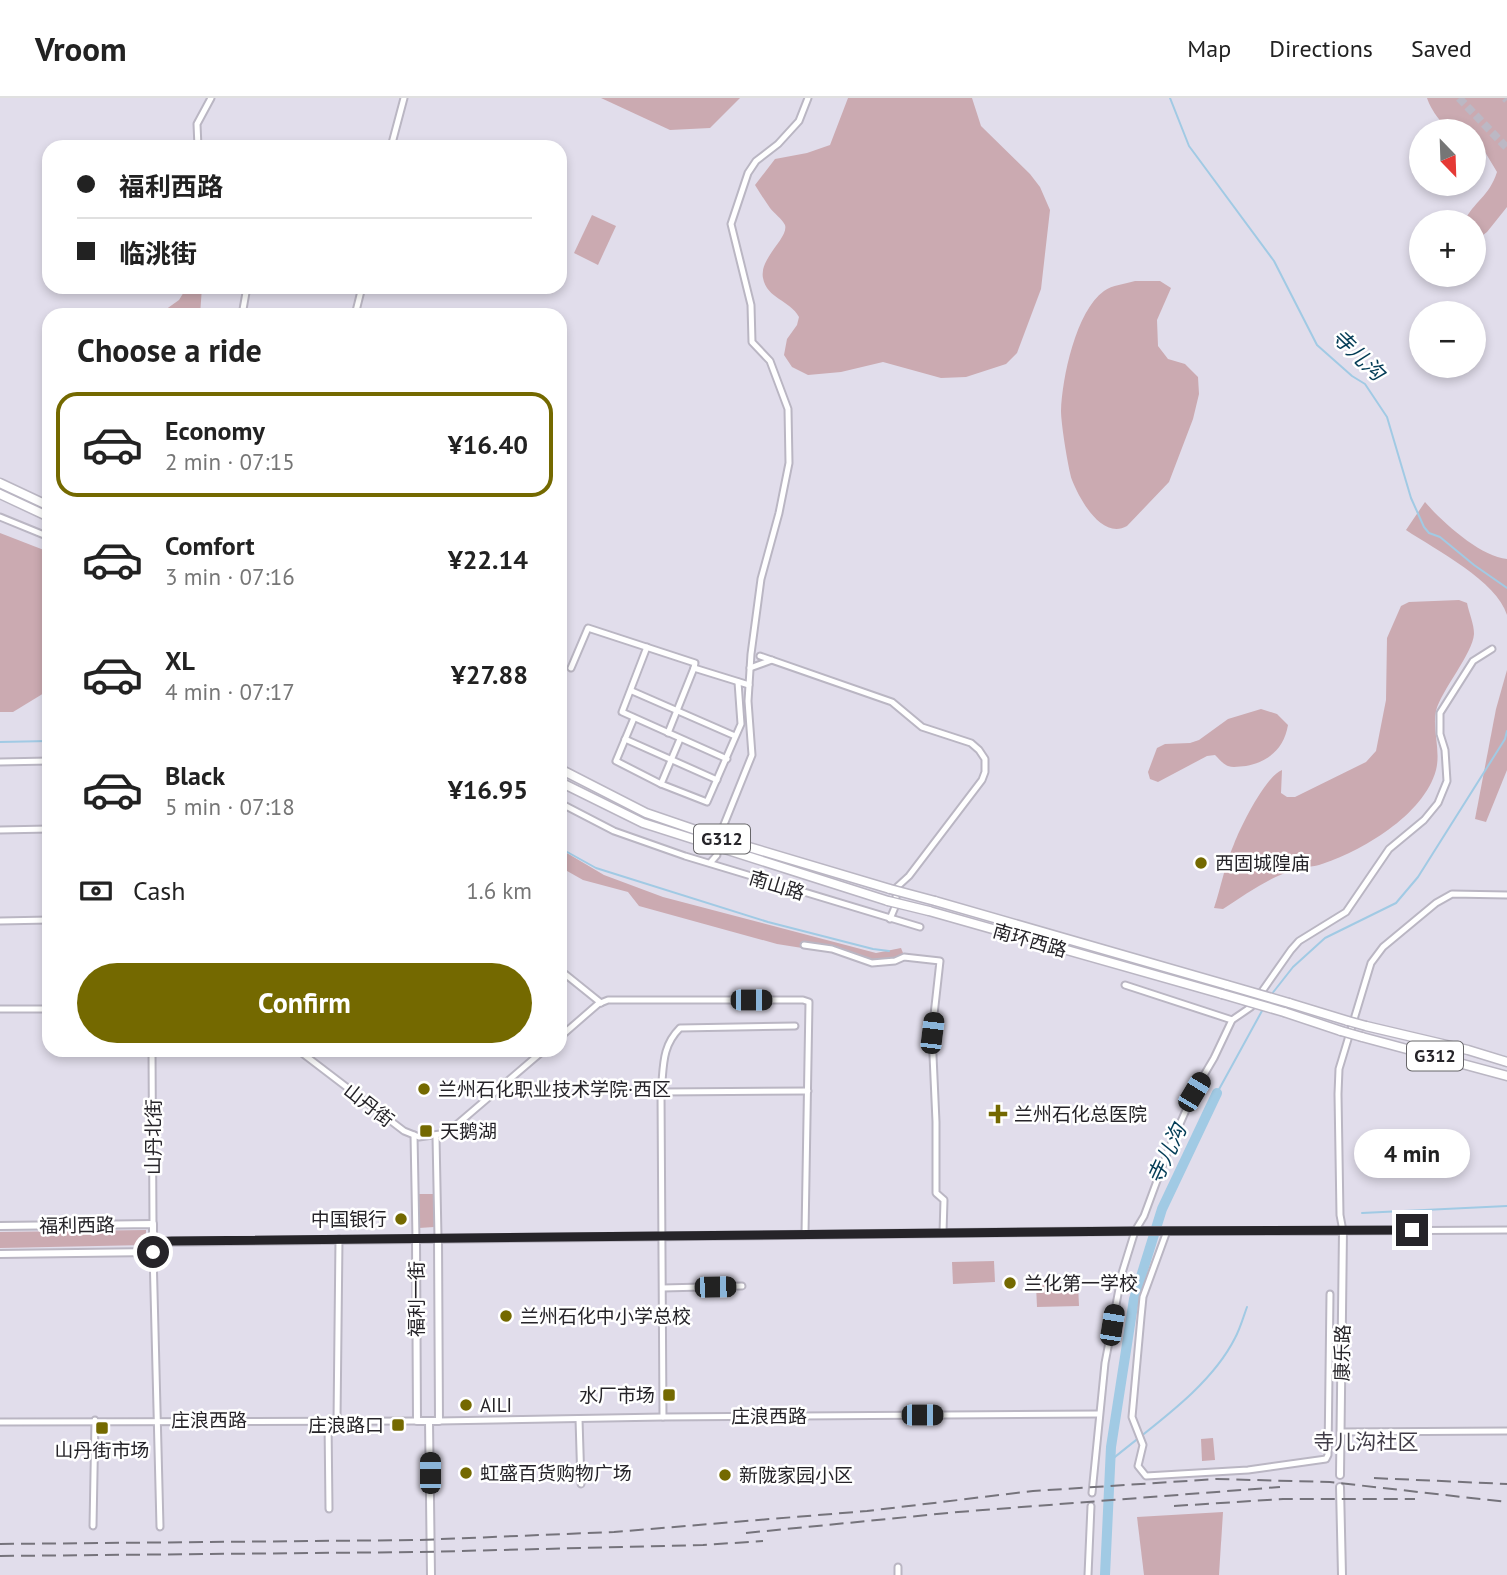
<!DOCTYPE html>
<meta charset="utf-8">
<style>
body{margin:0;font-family:"PT Sans","Noto Sans SC",sans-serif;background:#f6f6f6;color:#222;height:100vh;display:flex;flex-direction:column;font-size:26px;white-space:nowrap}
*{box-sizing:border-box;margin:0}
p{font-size:23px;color:#767676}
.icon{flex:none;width:38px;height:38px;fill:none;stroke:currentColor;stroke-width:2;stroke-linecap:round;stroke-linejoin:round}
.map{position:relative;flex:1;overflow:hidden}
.panel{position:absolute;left:42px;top:210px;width:525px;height:749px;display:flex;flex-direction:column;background:#fff;border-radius:21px;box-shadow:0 4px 10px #0003}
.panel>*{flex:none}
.top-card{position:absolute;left:42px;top:42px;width:525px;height:154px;border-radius:21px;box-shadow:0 4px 10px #0003;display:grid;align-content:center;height:154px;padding:0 35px;background:#fff}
.needle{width:46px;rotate:157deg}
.controls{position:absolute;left:1409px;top:21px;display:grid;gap:14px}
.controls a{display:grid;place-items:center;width:77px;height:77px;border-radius:50%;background:#fff;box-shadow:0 4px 10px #0003;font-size:35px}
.end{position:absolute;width:32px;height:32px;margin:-16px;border:9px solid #262429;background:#fff;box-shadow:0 0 0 4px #fff}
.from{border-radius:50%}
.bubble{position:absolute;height:49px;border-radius:24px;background:#fff;box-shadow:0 4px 10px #0003;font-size:23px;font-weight:800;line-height:49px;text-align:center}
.car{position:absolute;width:21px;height:42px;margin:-21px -10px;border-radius:9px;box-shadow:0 0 5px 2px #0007;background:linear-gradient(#222 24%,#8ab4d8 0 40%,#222 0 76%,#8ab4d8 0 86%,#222 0)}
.top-card b{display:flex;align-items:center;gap:24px;height:66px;font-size:26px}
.top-card b+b{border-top:2px solid #e0e0e0}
.top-card i{width:18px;height:18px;background:#222}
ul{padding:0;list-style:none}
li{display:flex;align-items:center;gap:21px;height:105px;margin:0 14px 10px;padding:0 21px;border:4px solid transparent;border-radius:21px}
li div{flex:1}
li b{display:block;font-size:26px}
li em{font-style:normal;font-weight:800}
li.active{border-color:#746900}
li>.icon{width:63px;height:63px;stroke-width:1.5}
h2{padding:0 35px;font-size:32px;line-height:84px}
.pay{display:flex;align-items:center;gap:18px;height:77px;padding:0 35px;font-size:26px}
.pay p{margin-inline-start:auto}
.action{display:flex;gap:14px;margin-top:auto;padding:14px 35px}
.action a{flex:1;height:80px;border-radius:42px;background:#746900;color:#fff;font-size:28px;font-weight:800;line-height:80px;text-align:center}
header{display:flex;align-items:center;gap:42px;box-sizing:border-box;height:98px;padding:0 35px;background:#fff;border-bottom:2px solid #e0e0e0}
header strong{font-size:33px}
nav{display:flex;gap:38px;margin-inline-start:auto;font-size:24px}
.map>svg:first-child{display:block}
.green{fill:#cbaab1}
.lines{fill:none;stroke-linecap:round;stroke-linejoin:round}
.stream{stroke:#a1cae4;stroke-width:2}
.river{stroke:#a1cae4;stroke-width:10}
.highway-tunnel{stroke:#bcb8c4;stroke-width:8;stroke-dasharray:8 4;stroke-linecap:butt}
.minor-casing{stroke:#bab6c3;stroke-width:9}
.major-casing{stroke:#bab6c3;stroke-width:10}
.highway-casing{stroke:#bab6c3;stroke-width:11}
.minor{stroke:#fff;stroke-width:5}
.major{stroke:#fff;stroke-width:6}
.highway{stroke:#fff;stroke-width:8}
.rail{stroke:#75737b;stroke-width:2;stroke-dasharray:14 7;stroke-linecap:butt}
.highway-bridge-casing{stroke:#bab6c3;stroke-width:11;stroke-linecap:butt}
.highway-bridge{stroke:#fff;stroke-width:8}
.route{stroke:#262429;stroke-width:9}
.poi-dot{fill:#746900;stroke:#fff;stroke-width:2.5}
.labels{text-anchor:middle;stroke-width:5;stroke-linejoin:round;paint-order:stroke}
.shield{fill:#fff;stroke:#676669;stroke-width:2}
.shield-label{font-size:18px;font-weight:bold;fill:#262429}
.poi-label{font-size:19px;fill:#262429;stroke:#fff;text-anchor:start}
.street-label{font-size:19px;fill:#262429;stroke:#fff}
.water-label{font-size:21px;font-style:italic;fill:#033c56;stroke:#fff}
.neighbourhood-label{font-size:21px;fill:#413d48;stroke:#fff}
</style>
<header>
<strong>Vroom</strong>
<nav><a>Map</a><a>Directions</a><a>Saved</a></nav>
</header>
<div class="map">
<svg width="1507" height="1477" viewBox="0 0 1507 1477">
<rect width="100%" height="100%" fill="#e1ddeb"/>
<g class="green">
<path d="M601,0H740L710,30L670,32Z"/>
<path d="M848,0H972L981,28L1030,76L1040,89L1050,112L1041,191L1017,255L1006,266L966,279L941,280L883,264L841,274L808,277L792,269L784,257L787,241L797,227L799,219C790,202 767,201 763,180C759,160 789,140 785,127C782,121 774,115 770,110C765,103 760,95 755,87L775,61L807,55L830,47Z"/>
<path d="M1427,0H1507V109L1487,134L1474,144V124H1464C1474,103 1489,99 1497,74L1485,54L1474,46V33C1468,33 1461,34 1456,33C1443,30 1431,12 1427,0Z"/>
<path d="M592,117L616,128L598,167L574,155Z"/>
<path d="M1135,183H1160L1171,190L1157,222L1158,248L1168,261L1185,266L1198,279L1199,296L1193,321L1169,384L1127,428C1102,442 1080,402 1072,382C1068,370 1061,325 1061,313C1062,280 1076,213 1104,193C1112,187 1125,186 1135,183Z"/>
<path d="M187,189H202L200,217H158L179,202Z"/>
<path d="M1425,404C1442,424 1481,459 1507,461V517C1497,483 1436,452 1406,432Z"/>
<path d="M0,435L49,454V592L13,614H0Z"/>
<path d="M1459,502L1467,505C1469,515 1474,526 1474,536C1473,555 1441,593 1436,613C1432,631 1441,652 1436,672C1424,717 1361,754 1319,767C1311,769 1301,769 1293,772C1268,780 1245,797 1223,811L1214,810C1221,789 1225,766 1234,746C1241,728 1265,679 1282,672L1281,695L1287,699H1295L1366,664L1376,653L1386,602L1387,540L1401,508L1409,504Z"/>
<path d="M1507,572V672L1486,724L1475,721L1496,611Z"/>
<path d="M1261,611L1277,616L1288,627C1284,651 1268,664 1246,668C1240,668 1234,670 1228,668C1223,666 1219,661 1215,657L1207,658L1158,684L1150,681L1148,674L1157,650L1165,646L1190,645L1199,642L1228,621Z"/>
<path d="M560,751L604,777L663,799L876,855L901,850L903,855L897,863L885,866L840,856L777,846L639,808L628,794L583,782L560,769Z"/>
<path d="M418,1096H434V1129L419,1130Z"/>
<path d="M146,1132V1147L0,1150V1134Z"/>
<path d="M994,1163L995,1184L953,1186L952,1164Z"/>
<path d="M1078,1186L1079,1208L1037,1209L1036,1187Z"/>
<path d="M1213,1340L1215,1362L1202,1363L1201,1341Z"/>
<path d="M1223,1414L1219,1477H1144L1137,1419Z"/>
</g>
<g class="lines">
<g class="stream">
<path d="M1170,0L1189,48L1274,163L1317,247L1352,278L1365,286L1387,319L1411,400L1424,429L1429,435L1440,439L1474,467L1507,490"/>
<path d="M0,644L49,643"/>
<path d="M560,750L596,770L768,824L873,851L889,853"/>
<path d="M1271,897L1293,869L1325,840L1396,805L1418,779L1505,641L1507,633"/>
<path d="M1217,995L1263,911"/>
<path d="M1362,1115L1507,1108"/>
<path d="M1110,1363C1152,1328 1210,1290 1235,1240C1240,1231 1243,1220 1247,1209"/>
</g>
<path class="river" d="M1105,1477L1111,1349L1134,1201L1162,1111L1217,995"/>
<g class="highway-tunnel">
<path d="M1459,0L1507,50"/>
<path d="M1505,0L1507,2"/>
</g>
<g class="minor-casing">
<g id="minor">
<path d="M198,49L197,26L211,0"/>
<path d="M391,49L404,0"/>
<path d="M242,217L247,189"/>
<path d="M355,217L362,189"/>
<path d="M0,419L49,439"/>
<path d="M647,549L622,614L727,661"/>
<path d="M760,558L892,604L922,629L971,645L979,652L985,661V674L982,682L909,778L897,789L895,809L890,821"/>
<path d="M571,570L588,530L695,565L694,570"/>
<path d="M750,570L772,562"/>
<path d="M632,593L735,638"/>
<path d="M634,620L616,663L661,686L707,704L741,626L738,584"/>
<path d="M668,635L694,570L749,587"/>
<path d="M625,641L717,682"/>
<path d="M0,664L49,663"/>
<path d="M661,686L680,641"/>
<path d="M560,705L614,733L685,758L920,829"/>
<path d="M0,732L49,731"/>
<path d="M721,734L752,657L748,603L751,556L761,481L779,415L789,365L788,311L770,263L752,244L751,207L731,126L748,75L756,63L778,46L799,23L808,0"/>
<path d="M710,765L717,757"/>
<path d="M1507,797L1452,796L1436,805L1383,849L1371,865L1339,971L1338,996L1340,1117L1343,1133L1507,1132"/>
<path d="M0,823L49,822"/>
<path d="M804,847L832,851L872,865L895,863L904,859L940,863L932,935L936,1024V1095L944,1102L943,1135"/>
<path d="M560,872L601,905"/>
<path d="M1125,887L1232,922"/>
<path d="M0,911H49"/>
<path d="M560,939L598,906L608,902H803L809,904L805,1136"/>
<path d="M152,952L153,1126"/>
<path d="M298,952L404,1033L419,1039L447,1035L544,952"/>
<path d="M661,994L808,993"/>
<path d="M414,1037L416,1141"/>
<path d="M436,1038L438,1140"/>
<path d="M1167,1133L1143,1199L1141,1219L1132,1319L1143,1347L1138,1368L1146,1378L1248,1372L1326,1361L1328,1357L1330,1196"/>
<path d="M153,1154L160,1429"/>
<path d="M663,1190L742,1188"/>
<path d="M663,1319L661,994C664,969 661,949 680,930L795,928"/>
<path d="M579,1321L581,1386"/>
<path d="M328,1323L329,1411"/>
<path d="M337,1323L339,1141"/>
<path d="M439,1323L663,1319L1099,1316"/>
<path d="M0,1324L417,1323"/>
<path d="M1341,1334L1507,1333"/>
<path d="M1092,1395L1105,1265L1122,1175L1135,1133L1144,1118L1168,1053L1194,994L1214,960L1232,922L1251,909L1291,852L1299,843L1346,814L1389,751L1424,722L1438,705L1447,683L1445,652L1440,636V615L1473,563L1492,551"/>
<path d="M93,1428L95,1322"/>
<path d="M898,1469V1477"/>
<path d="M1088,1477L1091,1408"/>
</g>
</g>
<g class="major-casing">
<g id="major">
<path d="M0,1128L153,1126V1154L0,1156"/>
<path d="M416,1141L417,1323H439L438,1140"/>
<path d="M153,1144L1135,1133H1343L1340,1377"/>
<path d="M429,1323L431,1477"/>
<path d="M1340,1389L1342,1477"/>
</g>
</g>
<g class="highway-casing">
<g id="highway">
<path d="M0,385L49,408"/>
<path d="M0,396L49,419"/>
<path d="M560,671L646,715L722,741L890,791"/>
<path d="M560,684L643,725L888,803"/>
<path d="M935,803L1227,887"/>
<path d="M929,813L1222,896"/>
<path d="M1289,905L1348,923"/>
<path d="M1284,914L1341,933"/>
<path d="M1366,928L1468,952L1507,964"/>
<path d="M1362,939L1507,978"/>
</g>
</g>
<use href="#minor" class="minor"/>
<use href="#major" class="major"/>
<use href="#highway" class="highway"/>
<g class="rail">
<path d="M1374,1380L1507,1386"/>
<path d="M1174,1408L1283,1401H1415"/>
<path d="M746,1435L958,1414L1280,1389"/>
<path d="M0,1446L419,1442L614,1434L867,1413L1033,1393L1217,1381L1330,1384L1507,1404"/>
<path d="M0,1458L420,1454L703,1447L763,1443"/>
</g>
<g class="highway-bridge-casing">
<g id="highway-bridge">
<path d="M890,791L935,803"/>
<path d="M888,803L929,813"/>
<path d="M1227,887L1289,905"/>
<path d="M1222,896L1284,914"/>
<path d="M1348,923L1366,928"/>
<path d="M1341,933L1362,939"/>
</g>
</g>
<use href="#highway-bridge" class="highway-bridge"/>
</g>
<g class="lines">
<path class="route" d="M153,1154V1144L172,1143L1140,1133L1412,1132"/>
</g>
<g class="poi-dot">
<circle cx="1201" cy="765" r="7"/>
<circle cx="424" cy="991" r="7"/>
<path d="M994.5 1005.5h7v7h7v7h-7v7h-7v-7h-7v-7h7z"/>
<rect x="419" y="1026" width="14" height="14" rx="3.5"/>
<circle cx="401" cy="1121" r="7"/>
<circle cx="1010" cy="1185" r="7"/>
<circle cx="506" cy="1218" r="7"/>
<rect x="662" y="1290" width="14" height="14" rx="3.5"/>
<circle cx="466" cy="1307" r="7"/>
<rect x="391" y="1320" width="14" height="14" rx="3.5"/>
<rect x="95" y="1323" width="14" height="14" rx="3.5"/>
<circle cx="466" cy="1375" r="7"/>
<circle cx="725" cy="1377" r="7"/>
</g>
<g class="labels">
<g class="shield">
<rect x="694" y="726.5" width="56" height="29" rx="5"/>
<rect x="1407" y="943.5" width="56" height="29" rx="5"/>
</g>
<g class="shield-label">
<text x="722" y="747">G312</text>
<text x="1435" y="964">G312</text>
</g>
<g class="poi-label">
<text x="1215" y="772">西固城隍庙</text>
<text x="438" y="998">兰州石化职业技术学院·西区</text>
<text x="1014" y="1023">兰州石化总医院</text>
<text x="440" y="1040">天鹅湖</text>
<text x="387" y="1128" text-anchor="end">中国银行</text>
<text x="1024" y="1192">兰化第一学校</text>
<text x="520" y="1225">兰州石化中小学总校</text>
<text x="655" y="1304" text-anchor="end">水厂市场</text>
<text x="480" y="1314">AILI</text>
<text x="384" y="1334" text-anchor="end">庄浪路口</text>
<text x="102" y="1359" text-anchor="middle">山丹街市场</text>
<text x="480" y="1382">虹盛百货购物广场</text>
<text x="739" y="1384">新陇家园小区</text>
</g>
<g class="street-label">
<text transform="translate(777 787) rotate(17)" y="7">南山路</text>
<text transform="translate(1030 842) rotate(16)" y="7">南环西路</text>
<text transform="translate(369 1007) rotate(38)" y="7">山丹街</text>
<text transform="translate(153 1039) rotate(-90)" y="7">山丹北街</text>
<text transform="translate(77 1127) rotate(-1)" y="7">福利西路</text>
<text transform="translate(416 1201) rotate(-90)" y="7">福利一街</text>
<text transform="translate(1342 1255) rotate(-89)" y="7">康乐路</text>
<text x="769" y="1325">庄浪西路</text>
<text x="209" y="1329">庄浪西路</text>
</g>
<g class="water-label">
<text transform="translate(1358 257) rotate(44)" y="7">寺儿沟</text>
<text transform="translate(1167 1056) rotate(-65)" y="7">寺儿沟</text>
</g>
<g class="neighbourhood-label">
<text x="1366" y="1351">寺儿沟社区</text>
</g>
</g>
</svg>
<div class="controls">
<a><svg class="needle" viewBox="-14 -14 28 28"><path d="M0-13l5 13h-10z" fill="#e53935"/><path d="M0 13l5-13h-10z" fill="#767676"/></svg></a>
<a>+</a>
<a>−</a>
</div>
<i class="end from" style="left:153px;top:1154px"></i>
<i class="end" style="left:1412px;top:1132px"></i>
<div class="bubble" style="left:1354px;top:1031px;width:116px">4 min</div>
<i class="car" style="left:751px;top:902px;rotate:90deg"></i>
<i class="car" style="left:932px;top:935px;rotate:7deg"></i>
<i class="car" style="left:1194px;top:994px;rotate:31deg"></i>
<i class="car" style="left:715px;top:1189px;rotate:89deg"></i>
<i class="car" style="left:1112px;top:1227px;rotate:9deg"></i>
<i class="car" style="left:922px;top:1317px;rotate:90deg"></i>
<i class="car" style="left:430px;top:1375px;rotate:0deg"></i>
<div class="top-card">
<b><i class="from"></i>福利西路</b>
<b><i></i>临洮街</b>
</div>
<section class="panel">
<h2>Choose a ride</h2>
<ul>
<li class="active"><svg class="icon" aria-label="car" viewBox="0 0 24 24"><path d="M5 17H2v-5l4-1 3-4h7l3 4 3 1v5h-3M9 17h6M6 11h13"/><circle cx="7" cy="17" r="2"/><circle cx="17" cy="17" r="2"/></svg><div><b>Economy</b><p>2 min · 07:15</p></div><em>¥16.40</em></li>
<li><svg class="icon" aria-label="car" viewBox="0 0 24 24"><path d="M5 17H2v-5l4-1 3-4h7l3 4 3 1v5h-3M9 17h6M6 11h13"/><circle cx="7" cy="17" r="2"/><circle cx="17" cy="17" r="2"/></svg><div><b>Comfort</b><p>3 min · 07:16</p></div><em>¥22.14</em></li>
<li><svg class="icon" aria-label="car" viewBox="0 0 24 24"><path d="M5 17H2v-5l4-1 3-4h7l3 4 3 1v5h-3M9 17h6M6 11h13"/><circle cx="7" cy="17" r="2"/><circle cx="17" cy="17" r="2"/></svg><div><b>XL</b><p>4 min · 07:17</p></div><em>¥27.88</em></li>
<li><svg class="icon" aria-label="car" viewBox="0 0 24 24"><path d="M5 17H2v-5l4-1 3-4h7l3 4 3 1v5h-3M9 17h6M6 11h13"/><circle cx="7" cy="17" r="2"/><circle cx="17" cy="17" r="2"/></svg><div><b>Black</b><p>5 min · 07:18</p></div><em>¥16.95</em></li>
</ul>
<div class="pay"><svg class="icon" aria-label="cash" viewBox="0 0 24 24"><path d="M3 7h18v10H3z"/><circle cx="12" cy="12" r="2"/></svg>Cash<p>1.6 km</p></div>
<div class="action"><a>Confirm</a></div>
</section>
</div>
